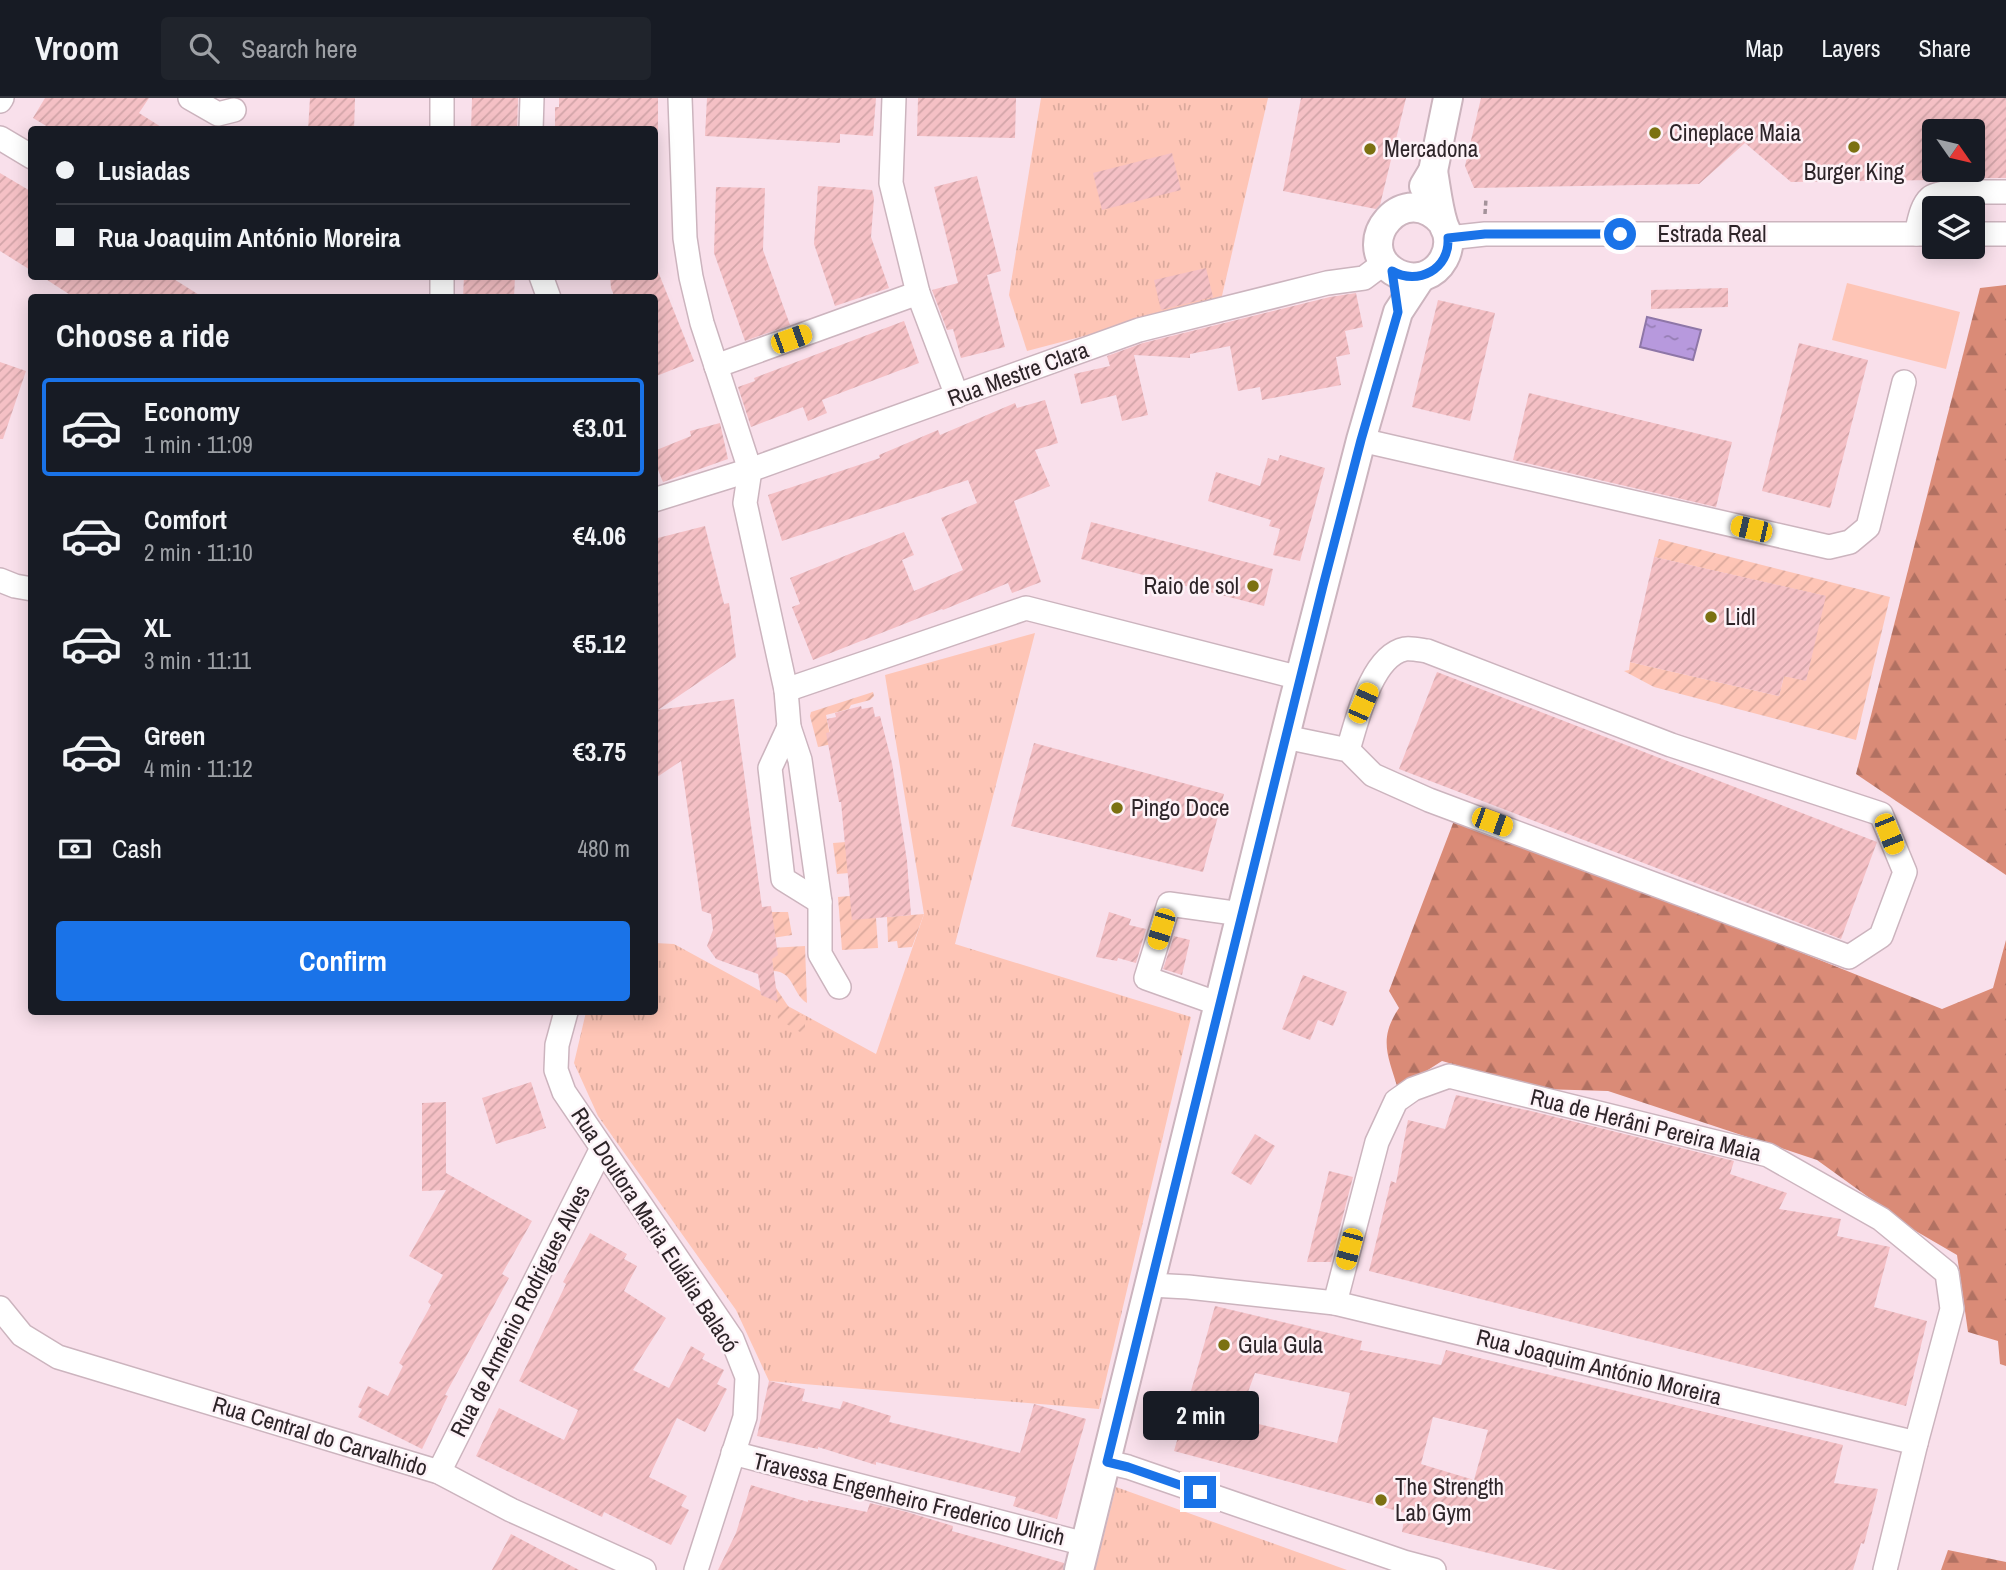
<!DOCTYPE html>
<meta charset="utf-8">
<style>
body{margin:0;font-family:"Archivo Narrow",sans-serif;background:#20242c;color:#f1f3f6;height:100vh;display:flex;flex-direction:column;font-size:26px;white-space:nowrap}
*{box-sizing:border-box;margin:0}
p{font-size:23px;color:#9ea1a6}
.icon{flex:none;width:38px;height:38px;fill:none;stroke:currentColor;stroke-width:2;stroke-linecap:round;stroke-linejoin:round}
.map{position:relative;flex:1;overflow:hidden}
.panel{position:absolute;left:28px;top:196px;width:630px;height:721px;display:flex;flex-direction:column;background:#171b24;border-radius:7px;box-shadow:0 4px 18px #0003}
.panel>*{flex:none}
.top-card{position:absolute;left:28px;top:28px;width:630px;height:154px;border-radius:7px;box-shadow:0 4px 18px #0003;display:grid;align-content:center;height:154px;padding:0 28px;background:#171b24}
.needle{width:46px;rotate:124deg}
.tools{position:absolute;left:1922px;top:21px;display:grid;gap:14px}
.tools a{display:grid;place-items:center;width:63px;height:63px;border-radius:7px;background:#171b24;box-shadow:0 4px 18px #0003;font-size:35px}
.end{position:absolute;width:32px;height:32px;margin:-16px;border:9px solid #1a73e8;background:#fff;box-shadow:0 0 0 4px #fff}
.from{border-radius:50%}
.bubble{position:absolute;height:49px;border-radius:7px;background:#171b24;box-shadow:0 4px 18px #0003;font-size:23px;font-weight:800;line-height:49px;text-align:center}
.car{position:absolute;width:21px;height:42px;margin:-21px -10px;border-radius:9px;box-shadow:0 0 5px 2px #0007;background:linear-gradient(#f5c518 24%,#345 0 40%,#f5c518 0 76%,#345 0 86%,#f5c518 0)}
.top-card b{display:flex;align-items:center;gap:24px;height:66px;font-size:26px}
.top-card b+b{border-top:2px solid #363941}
.top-card i{width:18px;height:18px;background:#f1f3f6}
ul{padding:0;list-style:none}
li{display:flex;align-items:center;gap:21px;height:98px;margin:0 14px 10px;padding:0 14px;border:4px solid transparent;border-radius:7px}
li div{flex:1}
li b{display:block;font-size:26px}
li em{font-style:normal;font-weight:800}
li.on{border-color:#1a73e8}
li>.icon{width:63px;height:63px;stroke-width:1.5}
h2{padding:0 28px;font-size:32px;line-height:84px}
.pay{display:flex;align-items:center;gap:18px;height:77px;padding:0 28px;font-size:26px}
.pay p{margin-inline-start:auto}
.action{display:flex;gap:14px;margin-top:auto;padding:14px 28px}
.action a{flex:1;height:80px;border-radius:7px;background:#1a73e8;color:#fff;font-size:28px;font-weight:800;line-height:80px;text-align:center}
header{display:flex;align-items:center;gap:42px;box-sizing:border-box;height:98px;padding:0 35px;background:#171b24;border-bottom:2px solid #363941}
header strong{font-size:33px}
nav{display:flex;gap:38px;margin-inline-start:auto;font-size:24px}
.search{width:490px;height:63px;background:#20242c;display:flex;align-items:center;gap:18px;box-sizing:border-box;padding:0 24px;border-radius:7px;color:#9ea1a6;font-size:26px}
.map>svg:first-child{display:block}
.grass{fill:url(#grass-tufts)}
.forest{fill:url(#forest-firs)}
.garden{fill:url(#garden-furrows)}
.pitch{fill:#fec5b6}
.water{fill:url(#water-ripples);stroke:#8e76a7;stroke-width:2}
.building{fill:url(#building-hatch);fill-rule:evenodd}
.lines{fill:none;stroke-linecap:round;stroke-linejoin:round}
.minor-casing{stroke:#ccb4be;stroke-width:26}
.major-casing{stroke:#ccb4be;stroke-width:32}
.path{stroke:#a4929a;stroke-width:3.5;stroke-dasharray:5 3.5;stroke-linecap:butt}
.minor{stroke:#fff;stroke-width:23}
.major{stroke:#fff;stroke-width:28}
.route{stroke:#1a73e8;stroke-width:9}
.poi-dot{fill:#7b7111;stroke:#fdf2f7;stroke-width:2.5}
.labels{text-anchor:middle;stroke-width:5;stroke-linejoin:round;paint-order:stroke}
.poi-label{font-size:23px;fill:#2d2428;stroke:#fdf2f7;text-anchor:start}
.street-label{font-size:23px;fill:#2d2428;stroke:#fdf2f7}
</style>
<header>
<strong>Vroom</strong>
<div class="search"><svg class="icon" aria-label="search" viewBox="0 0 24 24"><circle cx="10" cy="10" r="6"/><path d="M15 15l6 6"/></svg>Search here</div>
<nav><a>Map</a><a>Layers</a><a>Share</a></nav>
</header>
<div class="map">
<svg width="2006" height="1472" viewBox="0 0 2006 1472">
<defs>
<pattern id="grass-tufts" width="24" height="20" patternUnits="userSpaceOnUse" patternTransform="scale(1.75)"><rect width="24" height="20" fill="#fec5b6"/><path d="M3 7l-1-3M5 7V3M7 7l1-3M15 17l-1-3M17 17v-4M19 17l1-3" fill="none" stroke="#daa99c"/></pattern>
<pattern id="forest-firs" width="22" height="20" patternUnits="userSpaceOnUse" patternTransform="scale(1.75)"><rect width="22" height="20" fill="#da8b77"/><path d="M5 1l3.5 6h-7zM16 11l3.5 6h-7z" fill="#b17162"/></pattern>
<pattern id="garden-furrows" width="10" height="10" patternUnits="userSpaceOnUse" patternTransform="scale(1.75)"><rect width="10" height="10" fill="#fec5b6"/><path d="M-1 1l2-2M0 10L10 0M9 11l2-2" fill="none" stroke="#daa99c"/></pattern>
<pattern id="water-ripples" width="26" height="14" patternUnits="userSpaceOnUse" patternTransform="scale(1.75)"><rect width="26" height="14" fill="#b799dd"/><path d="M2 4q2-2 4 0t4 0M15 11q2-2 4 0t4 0" fill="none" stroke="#957db3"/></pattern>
<pattern id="building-hatch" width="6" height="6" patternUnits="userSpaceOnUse" patternTransform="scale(1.75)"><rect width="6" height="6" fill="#f5c0c5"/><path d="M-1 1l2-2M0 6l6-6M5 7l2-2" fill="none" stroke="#d2a5a9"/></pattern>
</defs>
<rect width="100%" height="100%" fill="#f9e0eb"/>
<g class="grass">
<path d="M1041,0H1268L1221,202L1027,253L1009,197Z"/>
<path d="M1035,535L955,846L1191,919L1099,1311L769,1283L736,1212L598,1018L574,965L586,914H654L655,845L674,846L876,956L924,816L885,577Z"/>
<path d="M1116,1389L1347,1472H1095Z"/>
</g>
<g class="forest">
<path d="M2006,187V777L1856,676L1980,190Z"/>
<path d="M1455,720L1481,726L1942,911L1993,890L2006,842V1268L2000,1266L1998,1243L1968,1234L1957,1157L1914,1132L1817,1062L1608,993L1541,991L1442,963L1398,991C1388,958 1378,941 1399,910L1389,893Z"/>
<path d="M1948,1452L2006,1464V1472H1941Z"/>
</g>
<g class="garden">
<path d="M1659,441L1890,499L1856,642L1654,589L1624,573L1629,572L1630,564L1779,598L1784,578L1806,582L1825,498L1654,459Z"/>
<path d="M873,594L874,598L870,602L851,607L849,611L826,617L832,646L818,649L810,618L811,614Z"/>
<path d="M846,744L849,775L837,776L833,745Z"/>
<path d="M850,798L876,820L878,850L842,852L838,799Z"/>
<path d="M770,814H788L792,837L772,840Z"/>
<path d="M924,816L912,849L898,850L897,843L888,844L887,819Z"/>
<path d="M805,848L807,905C792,896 794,873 773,873L771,850Z"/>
<path d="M774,887L790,911L805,919V937L778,921Z"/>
</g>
<path class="pitch" d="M1847,185L1960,214L1946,271L1832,242Z"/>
<path class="water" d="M1647,219L1701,232L1693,262L1640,249Z"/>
<g class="building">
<path d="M45,0H149L139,15L166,32H53L33,20Z"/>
<path d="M310,0H355L354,32H308Z"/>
<path d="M472,0H518L517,32H471Z"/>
<path d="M559,0H658V32H555V9H559Z"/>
<path d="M707,0H876L873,38L840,36V45L705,38Z"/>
<path d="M918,0H1016L1015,40L917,38Z"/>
<path d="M1301,0H1406L1380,107L1376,111L1283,93Z"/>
<path d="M1481,0H2006V80H1972V33H1934V82L1791,84L1745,45L1699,86L1474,90L1465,68Z"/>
<path d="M1172,55L1181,92L1102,112L1093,75Z"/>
<path d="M0,75L32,94V173L0,153Z"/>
<path d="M977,78L1001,173L987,177L1005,249L961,260L953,231L947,232L932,192L958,185L934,89Z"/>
<path d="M818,88L872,92L874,100L871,139L889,190L835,208L814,146Z"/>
<path d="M716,89L765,90L763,152L790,227L745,243L714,155Z"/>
<path d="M655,166L694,263L654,279V200H615L611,190L610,178H654Z"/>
<path d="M1206,170L1213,199L1161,212L1154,182Z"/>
<path d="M41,178H169L204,200H75Z"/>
<path d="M464,178H515L514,200H463Z"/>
<path d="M1728,190V209L1651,211V192Z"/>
<path d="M1356,195L1363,229L1345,233L1350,256L1336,259L1341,287L1262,302L1260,289L1238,293L1230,248L1190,256V260L1134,257L1148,317L1122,323L1116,297L1081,306L1074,276L1110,268L1107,258L1143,245L1330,199Z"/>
<path d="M1438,202L1495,215L1470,323L1412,309Z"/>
<path d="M904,223L919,265L822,302L827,315L808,323L803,309L751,329L738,289L755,283L754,280Z"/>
<path d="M1799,245L1868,262L1830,410L1762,393Z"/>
<path d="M0,264L26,273L3,341H0Z"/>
<path d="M1529,295L1732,344L1716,409L1513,362Z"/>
<path d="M1045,302L1058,345L1035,352L1050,388L1014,403L1041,484L1012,495L1008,485L943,512L942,511L813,562L792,509L800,506L790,480L904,434L914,457L902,462L914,493L963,472L941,420L977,405L968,382L782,443L768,397L880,360L879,357L938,332L940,337L1015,305L1017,310Z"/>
<path d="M720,325L728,361L663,384L654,362V353L691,338L690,333Z"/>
<path d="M1280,357L1325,370L1300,463L1273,457L1280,431L1269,428L1271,422L1208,403L1216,374L1260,388L1268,360L1278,363Z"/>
<path d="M1091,424L1273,471L1264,508L1081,461Z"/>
<path d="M705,428L724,506L729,505L736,559L658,612L734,601L762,809L771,808L778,857L772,861L778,904L761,897L758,876L716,861L707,848L713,832L711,816L702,813L681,663L654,681V441Z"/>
<path d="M1654,459L1826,498L1806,583L1784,578L1779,598L1630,564Z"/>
<path d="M1437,574L1877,744L1841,841L1399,671Z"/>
<path d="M861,608L862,611L873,609L875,619L880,618L892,665L907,763L911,817L852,822L841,704H839L826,635L830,634L827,621L836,619L835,615Z"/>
<path d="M1034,645L1224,696L1203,774L1011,728Z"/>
<path d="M1109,814L1131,821L1129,827L1146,831L1136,865L1118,860L1117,863L1096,859Z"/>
<path d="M1174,838L1190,842L1182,877L1163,871Z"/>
<path d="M1303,877L1347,894L1333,928L1318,922L1310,942L1282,931Z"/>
<path d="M531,984L546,1030L496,1046L482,1000Z"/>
<path d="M1456,997L1531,1013L1734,1063L1730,1076L1787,1095L1779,1111L1841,1121L1837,1138L1890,1149L1874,1209L1927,1223L1906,1308L1369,1173L1391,1083L1396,1085L1408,1022L1445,1031Z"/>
<path d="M446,1004V1075L532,1123L502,1176L509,1180L445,1297L448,1298L422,1351L358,1319L362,1311L358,1309L368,1288L388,1298L403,1268L399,1265L431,1207L428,1204L443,1177L409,1158L446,1092L422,1093V1005Z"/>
<path d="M1255,1036L1275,1048L1251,1087L1231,1075Z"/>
<path d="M1329,1073L1353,1079L1331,1164H1307Z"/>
<path d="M590,1135L627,1156L624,1161L637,1168L624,1193L666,1220L633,1272L669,1290L691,1248L705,1256L702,1261L724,1272L717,1286L727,1291L705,1334L677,1320L649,1379L687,1398L681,1408L689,1412L671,1447L604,1414L602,1419L476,1358L499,1310L564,1342L578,1312L519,1283L566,1186L563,1184Z"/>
<path d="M1215,1208L1362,1243L1360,1252L1441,1267L1446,1252L1843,1347L1834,1385L1878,1391L1864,1446L1861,1445L1853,1472H1558L1402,1434L1405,1415L1174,1353ZM1255,1275L1350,1295L1337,1345L1238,1321ZM1433,1319L1488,1332L1474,1382L1421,1366Z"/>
<path d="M769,1283L805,1291L802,1303L840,1311L843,1303L891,1318L889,1324L1020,1355L1034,1306L1086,1321L1057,1421L1013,1408L1016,1399L876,1364V1367L818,1349V1351L757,1338Z"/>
<path d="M751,1387L808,1404V1402L867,1414L870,1405L907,1414L953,1428L952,1433L1064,1465L1063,1472H718L736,1435Z"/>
<path d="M511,1436L579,1472H492Z"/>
</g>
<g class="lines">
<g class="minor-casing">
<g id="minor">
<path d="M190,0L218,16L234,12"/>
<path d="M442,0V32"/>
<path d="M680,0L685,140L691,179L702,225L750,372L745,405L786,592L789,629L800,662L820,804V856L839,889"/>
<path d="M894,0L891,85L918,195L957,298"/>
<path d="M0,3L2,0"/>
<path d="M531,32L532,0"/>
<path d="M0,40L32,59"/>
<path d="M1916,136C1919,125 1921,108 1930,100C1941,90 1990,95 2006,94"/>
<path d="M1972,136H2006"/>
<path d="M1448,140L1485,136H1934"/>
<path d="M442,178V200"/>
<path d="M541,178L549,200"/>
<path d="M716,268L918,195"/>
<path d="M1361,342L1829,449L1850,444L1868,429L1904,284"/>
<path d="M654,402L750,372L1139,232L1327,185L1364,180L1384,165"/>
<path d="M0,482L15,488L32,491"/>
<path d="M786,592L1026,510L1300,580"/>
<path d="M789,629L770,670L783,781L820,804"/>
<path d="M1285,639L1348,652L1373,677L1429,702L1849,859L1881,838L1905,774L1881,716L1671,647L1427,553C1420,552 1411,550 1405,551C1371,558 1357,623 1348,652"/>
<path d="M1219,906L1146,880L1169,806L1241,816"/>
<path d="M566,914L557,947L556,972L564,994L732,1241L747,1279L745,1319L696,1472"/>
<path d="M1150,1187L1188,1189L1335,1205L1916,1345L1885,1472"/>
<path d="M1335,1205L1377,1044L1396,1003L1413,991L1449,978L1768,1057L1881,1121L1947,1175L1952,1211L1916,1345"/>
<path d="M0,1210L22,1237L58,1259L439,1374L511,1412L644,1472"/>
<path d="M733,1355L1085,1446"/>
<path d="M1107,1364L1128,1369L1404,1464L1434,1472"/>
<path d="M439,1374L601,1052"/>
</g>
</g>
<g class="major-casing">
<g id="major">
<path d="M1433,73C1436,90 1438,109 1443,125C1444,129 1446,132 1447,135C1452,153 1441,172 1424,178C1413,181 1402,179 1393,173C1352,145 1404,80 1443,125"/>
<path d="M1424,88L1433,73L1448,0"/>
<path d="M1079,1472L1292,610L1361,342L1398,214L1421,179"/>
</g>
</g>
<path class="path" d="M1485,116L1486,100"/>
<use href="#minor" class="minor"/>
<use href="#major" class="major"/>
</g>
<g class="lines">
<path class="route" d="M1200,1394L1128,1369L1107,1364L1323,488L1361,342L1398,214L1392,173C1418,188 1450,171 1448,140L1485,136H1620"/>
</g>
<g class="poi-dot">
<circle cx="1655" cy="35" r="7"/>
<circle cx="1854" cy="49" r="7"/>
<circle cx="1370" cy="51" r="7"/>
<circle cx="1253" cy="488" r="7"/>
<circle cx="1711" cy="519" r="7"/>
<circle cx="1117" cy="710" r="7"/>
<circle cx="1224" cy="1247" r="7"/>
<circle cx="1381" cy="1402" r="7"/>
</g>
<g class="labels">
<g class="poi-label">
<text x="1669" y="43">Cineplace Maia</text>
<text x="1384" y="59">Mercadona</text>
<text x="1854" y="82" text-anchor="middle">Burger King</text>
<text x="1239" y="496" text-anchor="end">Raio de sol</text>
<text x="1725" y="527">Lidl</text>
<text x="1131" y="718">Pingo Doce</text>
<text x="1238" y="1255">Gula Gula</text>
<text x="1395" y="1397">The Strength<tspan x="1395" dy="26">Lab Gym</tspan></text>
</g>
<g class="street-label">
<text x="1712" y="144">Estrada Real</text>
<text transform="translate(1018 276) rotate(-20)" y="8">Rua Mestre Clara</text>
<text transform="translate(1646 1027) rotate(14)" y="8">Rua de Herâni Pereira Maia</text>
<text transform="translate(655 1132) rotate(57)" y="8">Rua Doutora Maria Eulália Balacó</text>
<text transform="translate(520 1213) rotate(-63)" y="8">Rua de Arménio Rodrigues Alves</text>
<text transform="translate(1599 1269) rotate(14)" y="8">Rua Joaquim António Moreira</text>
<text transform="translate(320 1338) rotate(17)" y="8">Rua Central do Carvalhido</text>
<text transform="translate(909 1401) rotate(14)" y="8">Travessa Engenheiro Frederico Ulrich</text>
</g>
</g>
</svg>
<div class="tools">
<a><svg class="needle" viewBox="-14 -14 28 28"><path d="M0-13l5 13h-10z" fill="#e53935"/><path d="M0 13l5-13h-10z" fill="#9ea1a6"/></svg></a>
<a><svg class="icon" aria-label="layers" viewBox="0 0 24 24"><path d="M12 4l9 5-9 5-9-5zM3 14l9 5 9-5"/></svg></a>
</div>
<i class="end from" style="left:1620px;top:136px"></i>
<i class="end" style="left:1200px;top:1394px"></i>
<div class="bubble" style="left:1143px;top:1293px;width:116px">2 min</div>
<i class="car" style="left:791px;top:241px;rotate:70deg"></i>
<i class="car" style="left:1751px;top:431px;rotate:283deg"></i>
<i class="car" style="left:1363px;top:605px;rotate:24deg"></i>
<i class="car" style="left:1492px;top:724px;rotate:110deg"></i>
<i class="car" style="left:1889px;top:736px;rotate:158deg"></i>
<i class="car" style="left:1161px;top:831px;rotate:197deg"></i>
<i class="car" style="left:1349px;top:1151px;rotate:195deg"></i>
<div class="top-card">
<b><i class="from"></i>Lusiadas</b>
<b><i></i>Rua Joaquim António Moreira</b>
</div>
<section class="panel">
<h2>Choose a ride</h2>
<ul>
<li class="on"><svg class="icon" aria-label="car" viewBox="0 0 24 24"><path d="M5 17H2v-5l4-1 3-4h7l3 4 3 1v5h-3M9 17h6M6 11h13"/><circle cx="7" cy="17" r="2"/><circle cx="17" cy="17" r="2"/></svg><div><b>Economy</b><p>1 min · 11:09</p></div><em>€3.01</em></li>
<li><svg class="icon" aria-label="car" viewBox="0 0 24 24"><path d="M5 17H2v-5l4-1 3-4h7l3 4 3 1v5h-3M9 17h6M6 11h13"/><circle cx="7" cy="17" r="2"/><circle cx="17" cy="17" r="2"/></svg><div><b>Comfort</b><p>2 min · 11:10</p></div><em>€4.06</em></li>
<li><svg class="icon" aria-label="car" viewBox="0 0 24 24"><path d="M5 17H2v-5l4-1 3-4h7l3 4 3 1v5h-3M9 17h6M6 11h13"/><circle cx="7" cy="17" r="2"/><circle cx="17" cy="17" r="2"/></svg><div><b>XL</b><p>3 min · 11:11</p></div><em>€5.12</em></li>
<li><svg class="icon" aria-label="car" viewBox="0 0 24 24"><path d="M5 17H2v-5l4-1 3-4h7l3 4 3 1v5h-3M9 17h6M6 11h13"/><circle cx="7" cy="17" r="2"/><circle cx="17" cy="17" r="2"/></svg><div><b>Green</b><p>4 min · 11:12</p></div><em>€3.75</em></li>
</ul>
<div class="pay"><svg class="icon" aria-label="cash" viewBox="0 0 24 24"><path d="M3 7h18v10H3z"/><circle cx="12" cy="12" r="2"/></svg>Cash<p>480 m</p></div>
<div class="action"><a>Confirm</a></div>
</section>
</div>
